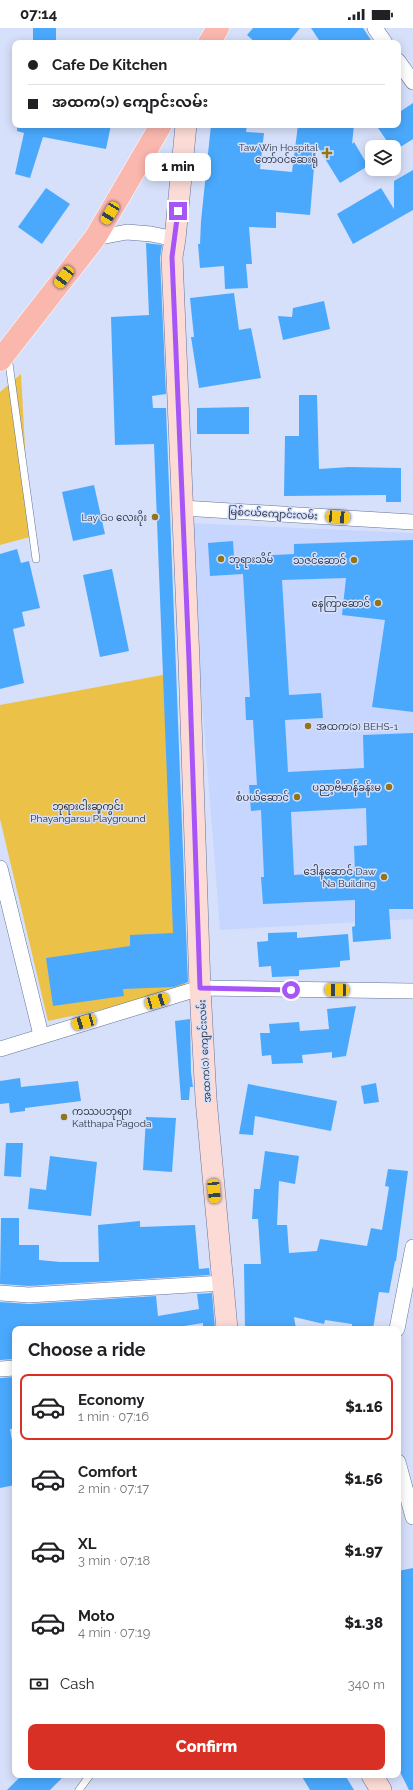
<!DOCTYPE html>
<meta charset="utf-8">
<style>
body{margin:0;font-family:Raleway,"Noto Sans Myanmar",sans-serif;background:#f6f6f6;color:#202124;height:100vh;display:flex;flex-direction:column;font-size:15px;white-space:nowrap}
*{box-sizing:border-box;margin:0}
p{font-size:13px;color:#757577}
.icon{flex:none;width:22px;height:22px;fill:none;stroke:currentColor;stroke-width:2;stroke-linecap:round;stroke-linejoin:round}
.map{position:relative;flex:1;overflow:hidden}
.side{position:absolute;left:12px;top:1298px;width:389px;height:452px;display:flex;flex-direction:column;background:#fff;border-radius:8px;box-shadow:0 2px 10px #0003}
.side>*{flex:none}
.hud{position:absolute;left:12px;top:12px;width:389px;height:88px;border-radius:8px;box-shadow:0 2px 10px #0003;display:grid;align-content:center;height:88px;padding:0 16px;background:#fff}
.tools{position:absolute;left:365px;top:112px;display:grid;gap:8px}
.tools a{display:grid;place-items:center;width:36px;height:36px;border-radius:8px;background:#fff;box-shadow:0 2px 10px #0003;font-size:20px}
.end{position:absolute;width:18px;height:18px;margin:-9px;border:5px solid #a855f7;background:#fff;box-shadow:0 0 0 2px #fff}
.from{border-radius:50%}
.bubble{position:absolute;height:28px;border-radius:8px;background:#fff;box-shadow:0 2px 10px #0003;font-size:13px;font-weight:800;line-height:28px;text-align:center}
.car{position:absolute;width:12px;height:24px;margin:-12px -6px;border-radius:5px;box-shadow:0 0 3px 1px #0007;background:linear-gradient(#f5c518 24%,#345 0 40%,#f5c518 0 76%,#345 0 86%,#f5c518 0)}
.hud b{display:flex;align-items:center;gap:14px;height:38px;font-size:15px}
.hud b+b{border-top:1px solid #e0e0e0}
.hud i{width:10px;height:10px;background:#202124}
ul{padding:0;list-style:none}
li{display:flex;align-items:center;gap:12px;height:66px;margin:0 8px 6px;padding:0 8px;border:2px solid transparent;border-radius:8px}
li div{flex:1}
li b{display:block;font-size:15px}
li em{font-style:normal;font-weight:800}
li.on{border-color:#d93025}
li>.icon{width:36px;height:36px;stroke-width:1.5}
h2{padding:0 16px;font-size:18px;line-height:48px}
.pay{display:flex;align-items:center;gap:10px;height:44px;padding:0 16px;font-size:15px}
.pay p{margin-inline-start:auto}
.cta{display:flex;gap:8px;margin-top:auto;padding:8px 16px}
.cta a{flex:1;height:46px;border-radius:8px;background:#d93025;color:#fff;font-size:16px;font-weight:800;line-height:46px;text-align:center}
.status{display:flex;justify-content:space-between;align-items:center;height:28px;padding:0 20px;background:#fff;direction:ltr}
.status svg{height:11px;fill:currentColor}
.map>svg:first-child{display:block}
.built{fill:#c7d6fe}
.green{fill:#ecc148}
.building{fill:#4aa9fd;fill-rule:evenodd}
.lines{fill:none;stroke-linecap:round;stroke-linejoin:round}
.lane-casing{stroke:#647399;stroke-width:8}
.street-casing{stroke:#647399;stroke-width:16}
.secondary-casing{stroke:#647399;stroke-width:22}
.primary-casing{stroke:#fff;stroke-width:23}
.lane{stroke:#fff;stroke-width:7}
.street{stroke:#fff;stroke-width:15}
.secondary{stroke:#fcdbd6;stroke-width:21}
.primary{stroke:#f9b7ae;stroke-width:22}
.route{stroke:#a855f7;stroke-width:5}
.poi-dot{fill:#92741a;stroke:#d6e0fa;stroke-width:1.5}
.labels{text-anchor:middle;stroke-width:3;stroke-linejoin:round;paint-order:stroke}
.poi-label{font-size:10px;fill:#303748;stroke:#d6e0fa;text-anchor:end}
.street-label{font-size:10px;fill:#303748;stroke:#d6e0fa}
.park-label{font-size:10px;fill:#322a14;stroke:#d6e0fa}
</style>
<div class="status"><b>07:14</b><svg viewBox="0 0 49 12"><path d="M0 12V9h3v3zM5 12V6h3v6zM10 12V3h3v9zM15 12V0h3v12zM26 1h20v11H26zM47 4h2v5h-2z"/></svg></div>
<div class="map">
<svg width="413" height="1762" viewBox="0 0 413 1762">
<rect width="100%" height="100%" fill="#d6e0fa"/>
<path class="built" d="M188,495L413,505V891L220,902Z"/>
<g class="green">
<path d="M21,346L30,509L0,517V364Z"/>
<path d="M168,646L186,964L48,993L0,791V677Z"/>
</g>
<g class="building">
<rect x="33" y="0" width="23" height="15"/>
<path d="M253,0H300L288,15H256L247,7Z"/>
<path d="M311,0H363L373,15H321Z"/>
<path d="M413,75V111L394,123V119H391L376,97H398V85Z"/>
<path d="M17,97H111L106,121L43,109L30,150L15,146L24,105L17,103Z"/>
<path d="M211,97H247L246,104L264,105L260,141L292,144L298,97H354L352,116L354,114L368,138L340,155L316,116L310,187L276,184V200L249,199L252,236H246L248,260L225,261L224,238L200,240L198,216H200L201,193Z"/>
<path d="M413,142V182L353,216L337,186L381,160L394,181V153Z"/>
<path d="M46,160L70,176L42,216L18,199Z"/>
<path d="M146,215L162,217L160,230L166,366L152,368L153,380H166L188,954L174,959L123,961L124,968L53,978L46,930L130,918V907L173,905L154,416L115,417L111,289L149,287Z"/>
<path d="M234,265L239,302L251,300L261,350L199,360L191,309H194L190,270Z"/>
<path d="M324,273L330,301L283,312L278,288L292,289L293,280Z"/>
<path d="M299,367H317L319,441L349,439L401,440V474H386V467L284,468L285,408H299Z"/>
<path d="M249,379V406H197V380Z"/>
<path d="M94,457L105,506L73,513L62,464Z"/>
<path d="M413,512V684L372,679L385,592L342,587L346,550L282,552L289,667L321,665L323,690L285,692L288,744L364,740L363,707L413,705V881H389L391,911L353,914L352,899L355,898V872L263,876L261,849H264L261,782L251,783L249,757H257L253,692H246L245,669H250L243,546L210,548L208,515L233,513L234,529L294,526V516ZM366,780L367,817L354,818L355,843L294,847L291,784Z"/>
<path d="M17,521L21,535L29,533L40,580L22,584L25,598L13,601L24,655L0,661V526Z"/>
<path d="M112,541L129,623L100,629L83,547Z"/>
<path d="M297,904V910L348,906L350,932L340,933V939L299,942V948L272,949L271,938L259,939L257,914L268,913V905Z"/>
<path d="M356,978L346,1028L332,1030V1024L302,1027L303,1035L272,1036L271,1027L262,1028L260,1005H270L269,996L299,994L300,1003L329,1001L327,981Z"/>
<path d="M190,991L191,1044L193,1059H190L189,1072H181L175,993Z"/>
<path d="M20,1050L21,1059L78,1053L81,1073L25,1080V1083L10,1085L9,1075L0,1076V1053Z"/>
<path d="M376,1055L379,1074L364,1076L361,1058Z"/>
<path d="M248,1056L337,1073L331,1103L255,1088L253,1107L239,1106Z"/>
<path d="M146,1089L176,1090L172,1144L143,1142Z"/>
<path d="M6,1115H23L21,1149L4,1148Z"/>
<path d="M265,1123L299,1128L295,1156L279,1153L277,1197H287L289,1225L317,1223L320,1211L367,1218L371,1200L382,1202L389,1159L385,1158L388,1141L408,1143L396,1233H395L389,1265L379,1264L373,1301H352V1296L325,1292L324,1296L294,1289L296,1301H245L244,1236H261L258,1191H252L254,1161H260Z"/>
<path d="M50,1128L97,1134L91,1188L28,1181L30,1160L46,1162Z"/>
<path d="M1,1190H19V1217H39V1232L60,1234H99L98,1197L140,1193V1199L195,1197L199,1241L209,1240L210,1247L29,1258L0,1256Z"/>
<path d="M212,1265L215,1301H203V1295L165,1301H15V1331L0,1332V1274L29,1276L156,1268L158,1288L199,1281L197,1266Z"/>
<path d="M15,1349V1401H10L15,1431V1457L0,1460V1350Z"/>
<path d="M413,1540V1762H409L398,1740V1543Z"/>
<path d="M22,1747H65L50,1762H7Z"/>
<path d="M301,1747H345L354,1762H310Z"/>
</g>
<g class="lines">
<g class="lane-casing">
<g id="lane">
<path d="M8,328L36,531"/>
<path d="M79,1762L90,1747"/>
</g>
</g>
<g class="street-casing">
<g id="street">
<path d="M375,0L385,15"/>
<path d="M398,33L413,54"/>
<path d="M95,210L127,204L151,206L175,211"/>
<path d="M182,480L413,494"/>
<path d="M0,840L41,1007"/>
<path d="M0,1021L200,960L413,963"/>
<path d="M0,1265L29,1267L223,1255"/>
<path d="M397,1301L413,1219"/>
<path d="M0,1341L15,1340"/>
<path d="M398,1434L413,1489"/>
</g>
</g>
<g class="secondary-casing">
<g id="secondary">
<path d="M186,97L175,211L172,229L189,633L200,960L206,1071L227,1301"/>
<path d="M372,1747L381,1762"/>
</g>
</g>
<g class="primary-casing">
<g id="primary">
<path d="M209,15L218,0"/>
<path d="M0,332L95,210L161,97"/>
</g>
</g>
<use href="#lane" class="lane"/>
<use href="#street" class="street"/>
<use href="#secondary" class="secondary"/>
<use href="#primary" class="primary"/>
</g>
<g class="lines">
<path class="route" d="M178,183L172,229L189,632L200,960L291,962"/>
</g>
<g class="poi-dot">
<path d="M325 119h4v4h4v4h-4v4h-4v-4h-4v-4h4z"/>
<circle cx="155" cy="489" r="4"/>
<circle cx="221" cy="531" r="4"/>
<circle cx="354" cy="532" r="4"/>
<circle cx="378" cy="575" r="4"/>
<circle cx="308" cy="698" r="4"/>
<circle cx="389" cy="759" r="4"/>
<circle cx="297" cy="769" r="4"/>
<circle cx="384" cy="849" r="4"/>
<circle cx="64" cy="1089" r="4"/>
</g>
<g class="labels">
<g class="poi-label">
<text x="318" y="123">Taw Win Hospital<tspan x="318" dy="12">တော်ဝင်ဆေးရုံ</tspan></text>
<text x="147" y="493">Lay Go လေးဂိုး</text>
<text x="229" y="535" text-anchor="start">ဘုရားသိမ်</text>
<text x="346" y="536">သဇင်ဆောင်</text>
<text x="370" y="579">နေကြာဆောင်</text>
<text x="316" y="702" text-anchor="start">အထက(၁) BEHS-1</text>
<text x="381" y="763">ပညာ့ဗိမာန်ခန်းမ</text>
<text x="289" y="773">စံပယ်ဆောင်</text>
<text x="376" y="847">ဒေါနဆောင် Daw<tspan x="376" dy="12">Na Building</tspan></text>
<text x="72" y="1087" text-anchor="start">ကဿပဘုရား<tspan x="72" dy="12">Katthapa Pagoda</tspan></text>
</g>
<g class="street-label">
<text transform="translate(273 485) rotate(3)" y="4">မြစ်ငယ်ကျောင်းလမ်း</text>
<text transform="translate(204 1023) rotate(-93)" y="4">အထက(၁) ကျောင်းလမ်း</text>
</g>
<g class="park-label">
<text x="88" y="782">ဘုရားငါးဆူကွင်း<tspan x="88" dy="12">Phayangarsu Playground</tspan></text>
</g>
</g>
</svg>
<div class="tools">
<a><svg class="icon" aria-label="layers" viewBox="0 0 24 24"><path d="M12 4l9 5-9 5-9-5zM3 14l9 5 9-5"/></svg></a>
</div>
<i class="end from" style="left:291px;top:962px"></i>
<i class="end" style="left:178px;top:183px"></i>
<div class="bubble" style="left:145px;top:125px;width:66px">1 min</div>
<i class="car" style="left:110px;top:185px;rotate:211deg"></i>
<i class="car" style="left:64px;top:249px;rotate:217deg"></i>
<i class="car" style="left:338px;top:489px;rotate:94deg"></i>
<i class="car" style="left:337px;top:962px;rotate:271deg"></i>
<i class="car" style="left:157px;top:973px;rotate:73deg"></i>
<i class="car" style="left:84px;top:994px;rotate:254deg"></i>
<i class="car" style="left:214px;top:1163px;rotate:175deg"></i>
<div class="hud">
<b><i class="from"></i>Cafe De Kitchen</b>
<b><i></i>အထက(၁) ကျောင်းလမ်း</b>
</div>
<section class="side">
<h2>Choose a ride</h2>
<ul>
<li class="on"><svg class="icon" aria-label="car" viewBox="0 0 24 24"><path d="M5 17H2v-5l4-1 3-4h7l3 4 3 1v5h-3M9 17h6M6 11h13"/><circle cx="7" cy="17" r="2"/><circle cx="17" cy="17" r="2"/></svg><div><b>Economy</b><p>1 min · 07:16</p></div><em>$1.16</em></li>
<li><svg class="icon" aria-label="car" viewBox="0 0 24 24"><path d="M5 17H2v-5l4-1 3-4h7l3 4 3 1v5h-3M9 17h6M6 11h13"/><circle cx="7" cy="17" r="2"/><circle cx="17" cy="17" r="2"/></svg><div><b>Comfort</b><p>2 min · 07:17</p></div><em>$1.56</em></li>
<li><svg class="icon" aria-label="car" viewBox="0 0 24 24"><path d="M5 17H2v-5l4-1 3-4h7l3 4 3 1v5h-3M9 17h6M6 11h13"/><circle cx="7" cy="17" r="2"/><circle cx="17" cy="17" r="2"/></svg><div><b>XL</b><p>3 min · 07:18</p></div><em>$1.97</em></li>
<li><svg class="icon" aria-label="car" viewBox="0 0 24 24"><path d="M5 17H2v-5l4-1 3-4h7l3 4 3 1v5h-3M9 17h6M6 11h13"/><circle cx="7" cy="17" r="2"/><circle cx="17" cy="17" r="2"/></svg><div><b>Moto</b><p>4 min · 07:19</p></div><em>$1.38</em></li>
</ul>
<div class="pay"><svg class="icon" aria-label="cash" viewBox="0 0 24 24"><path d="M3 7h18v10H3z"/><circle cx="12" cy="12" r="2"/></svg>Cash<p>340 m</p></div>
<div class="cta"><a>Confirm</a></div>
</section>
</div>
